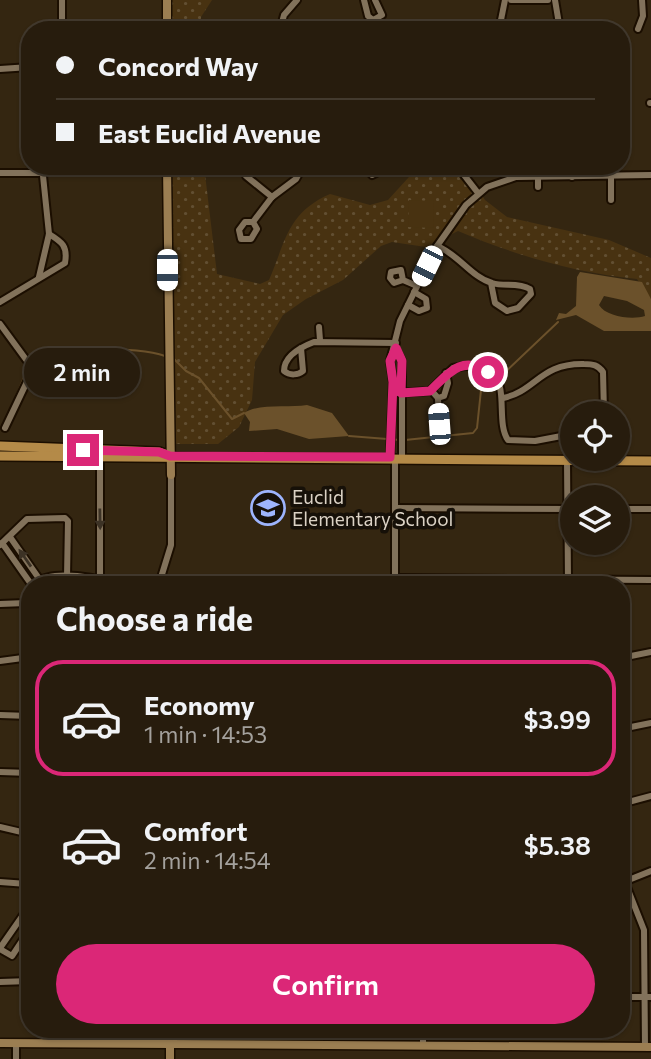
<!DOCTYPE html>
<meta charset="utf-8">
<style>
body{margin:0;font-family:Commissioner,sans-serif;background:#33291b;color:#f1f3f6;height:100vh;display:flex;flex-direction:column;font-size:26px;white-space:nowrap}
*{box-sizing:border-box;margin:0}
p{font-size:23px;color:#a4a19d}
.icon{flex:none;width:38px;height:38px;fill:none;stroke:currentColor;stroke-width:2;stroke-linecap:round;stroke-linejoin:round}
.map{position:relative;flex:1;overflow:hidden}
.side{position:absolute;left:21px;top:576px;width:609px;height:462px;display:flex;flex-direction:column;background:#271c0d;border-radius:28px;box-shadow:0 2px 5px #0004,0 0 0 2px #433a2e}
.side>*{flex:none}
.banner{position:absolute;left:21px;top:21px;width:609px;height:154px;border-radius:28px;box-shadow:0 2px 5px #0004,0 0 0 2px #433a2e;display:grid;align-content:center;height:154px;padding:0 35px;background:#271c0d}
.fabs{position:absolute;left:560px;top:401px;display:grid;gap:14px}
.fabs a{display:grid;place-items:center;width:70px;height:70px;border-radius:50%;background:#271c0d;box-shadow:0 2px 5px #0004,0 0 0 2px #433a2e;font-size:35px}
.end{position:absolute;width:32px;height:32px;margin:-16px;border:9px solid #db2777;background:#fff;box-shadow:0 0 0 4px #fff}
.from{border-radius:50%}
.bubble{position:absolute;height:49px;border-radius:24px;background:#271c0d;box-shadow:0 2px 5px #0004,0 0 0 2px #433a2e;font-size:23px;font-weight:600;line-height:49px;text-align:center}
.car{position:absolute;width:21px;height:42px;margin:-21px -10px;border-radius:9px;box-shadow:0 0 5px 2px #0007;background:linear-gradient(#fff 24%,#345 0 40%,#fff 0 76%,#345 0 86%,#fff 0)}
.banner b{display:flex;align-items:center;gap:24px;height:66px;font-size:26px}
.banner b+b{border-top:2px solid #433a2e}
.banner i{width:18px;height:18px;background:#f1f3f6}
ul{padding:0;list-style:none}
li{display:flex;align-items:center;gap:21px;height:116px;margin:0 14px 10px;padding:0 21px;border:4px solid transparent;border-radius:28px}
li div{flex:1}
li b{display:block;font-size:26px}
li em{font-style:normal;font-weight:600}
li.on{border-color:#db2777}
li>.icon{width:63px;height:63px;stroke-width:1.5}
h2{padding:0 35px;font-size:32px;line-height:84px}
.primary-button{display:flex;gap:14px;margin-top:auto;padding:14px 35px}
.primary-button a{flex:1;height:80px;border-radius:42px;background:#db2777;color:#fff;font-size:28px;font-weight:600;line-height:80px;text-align:center}
.map>svg:first-child{display:block}
.grass{fill:url(#grass-dots)}
.garden{fill:#483211}
.water{fill:#6b512b;fill-rule:evenodd}
.lines{fill:none;stroke-linecap:round;stroke-linejoin:round}
.stream{stroke:#6b512b;stroke-width:2}
.street-casing{stroke:#1b0e00;stroke-width:10}
.secondary-casing{stroke:#1b0e00;stroke-width:11}
.primary-casing{stroke:#1b0e00;stroke-width:12}
.street{stroke:#82725b;stroke-width:6}
.secondary{stroke:#9b7e52;stroke-width:8}
.primary{stroke:#b48a48;stroke-width:9}
.oneway{fill:#3c3225}
.route{stroke:#db2777;stroke-width:9}
.labels{text-anchor:middle;stroke-width:7;stroke-linejoin:round;paint-order:stroke}
.poi-label{font-size:19px;fill:#dbd2c5;stroke:#161008;text-anchor:start}
</style>
<div class="map">
<svg width="651" height="1059" viewBox="0 0 651 1059">
<defs>
<pattern id="grass-dots" width="8" height="8" patternUnits="userSpaceOnUse" patternTransform="scale(1.75)"><rect width="8" height="8" fill="#483211"/><path d="M2 2h.1M6 6h.1" fill="none" stroke="#624f32" stroke-width="1.8" stroke-linecap="round"/></pattern>
</defs>
<rect width="100%" height="100%" fill="#342611"/>
<g class="grass">
<path d="M171,0H212L201,17V30H171Z"/>
<path d="M172,166H204L217,274L260,284L269,280C286,241 287,213 330,194L370,205L388,200L419,166H463L485,200L507,217L609,240L651,258V299L637,279C576,273 514,255 458,231L426,247L392,242L381,246L343,280L306,299L283,315L255,362L252,400L239,427L218,444H173Z"/>
</g>
<path class="garden" d="M409,200L434,201L433,228L408,227Z"/>
<g class="water">
<path d="M580,272L642,282L651,299V331H604L576,315L556,320L559,313L566,314L576,306L577,277ZM604,296L627,301L644,310L645,316C633,320 606,317 599,305Z"/>
<path d="M307,405L332,413L349,436L309,439L277,429L249,431L250,422L244,413C258,403 289,408 307,405Z"/>
</g>
<g class="lines">
<g class="stream">
<path d="M174,359L186,371L199,378L232,419L244,413"/>
<path d="M33,361C57,344 138,347 165,356"/>
<path d="M500,377L558,322"/>
<path d="M10,411L28,368"/>
<path d="M349,436L400,440"/>
<path d="M405,440L473,433L477,428L481,390L495,380"/>
</g>
<g class="street-casing">
<g id="street">
<path d="M364,0L368,16L373,20L382,15L375,0"/>
<path d="M511,0H548"/>
<path d="M555,0L560,30"/>
<path d="M638,29L643,16L642,0"/>
<path d="M62,30V0"/>
<path d="M280,30L284,15L297,0"/>
<path d="M499,30L505,0"/>
<path d="M0,69L30,67"/>
<path d="M650,103H651"/>
<path d="M365,166L372,175L378,172L380,166"/>
<path d="M457,166L478,193"/>
<path d="M0,173H42L64,166"/>
<path d="M246,176L272,197"/>
<path d="M572,177V166"/>
<path d="M611,177V200"/>
<path d="M538,187V176"/>
<path d="M253,222L257,229L251,239H241L239,230L245,222H253L272,197L296,179L303,166"/>
<path d="M437,246C458,254 471,277 492,283C504,287 518,282 530,289L531,294L518,308L507,311L495,303L491,283"/>
<path d="M39,277L49,234L42,166"/>
<path d="M403,280L401,270L391,272L390,278L394,283L403,280L417,286"/>
<path d="M0,302L65,263C68,246 62,242 49,234"/>
<path d="M408,305L419,311L427,308L426,299L414,292"/>
<path d="M0,324L33,369L5,428"/>
<path d="M319,327L320,340"/>
<path d="M301,348L303,371C298,375 290,376 284,371C284,356 301,347 314,342L396,343"/>
<path d="M395,348L402,361V458"/>
<path d="M431,390L438,398L444,396L448,383L446,373"/>
<path d="M396,393L430,391L453,368C523,353 491,416 508,440L535,441L572,434"/>
<path d="M438,398L439,424"/>
<path d="M503,398C536,391 540,363 584,364C593,364 598,365 603,372L604,413"/>
<path d="M390,457L393,382L390,361L400,321L437,246L466,205L487,187L516,177L651,175"/>
<path d="M395,458V584"/>
<path d="M567,460L568,580"/>
<path d="M395,508L572,509"/>
<path d="M618,509H651"/>
<path d="M10,537L40,580"/>
<path d="M2,543L31,584"/>
<path d="M0,545L27,519L65,518L68,521L67,577"/>
<path d="M395,578L651,580"/>
<path d="M33,584C53,568 97,578 120,584"/>
<path d="M100,584V459"/>
<path d="M159,584L171,545V475"/>
<path d="M30,588L26,599L30,627"/>
<path d="M0,604L26,603"/>
<path d="M621,658L651,652"/>
<path d="M0,661L30,657"/>
<path d="M0,715L30,716"/>
<path d="M621,729L651,723"/>
<path d="M0,772L30,773"/>
<path d="M621,804L651,796"/>
<path d="M0,827L30,834"/>
<path d="M30,859L27,871L30,895"/>
<path d="M621,872L644,930L645,1047"/>
<path d="M626,881L651,871"/>
<path d="M0,882L27,884"/>
<path d="M0,948L30,905"/>
<path d="M0,949L12,956L30,929"/>
<path d="M0,982L30,981"/>
<path d="M621,997H651"/>
<path d="M106,1029V1044"/>
<path d="M423,1029V1045"/>
<path d="M60,1031V1044"/>
<path d="M16,1043V1059"/>
<path d="M170,1044V1029"/>
</g>
</g>
<g class="secondary-casing">
<g id="secondary">
<path d="M167,0V30"/>
<path d="M167,166L171,475"/>
<path d="M0,1043L651,1047"/>
<path d="M170,1044V1059"/>
</g>
</g>
<g class="primary-casing">
<g id="primary">
<path d="M0,446L159,452L170,456"/>
<path d="M0,456L651,461"/>
</g>
</g>
<use href="#street" class="street"/>
<use href="#secondary" class="secondary"/>
<use href="#primary" class="primary"/>
</g>
<defs><path id="oneway-solid" d="M-6-.8H1V-3.2L6.5 0L1 3.2V.8H-6Z" transform="scale(1.75)"/></defs>
<g class="oneway">
<use href="#oneway-solid" transform="translate(100 519) rotate(89)"/>
<use href="#oneway-solid" transform="translate(25 558) rotate(-125)"/>
</g>
<g class="lines">
<path class="route" d="M83,450L159,452L170,456L390,457L393,382L390,361L396,348L402,361L401,393L430,391C447,375 461,354 488,372"/>
</g>
<defs>
<g id="school-ring" transform="scale(1.75)"><circle r="9.5" fill="#161008" stroke="#9db4fd" stroke-width="1.5"/><path d="M0-5L7-2L0 1L-7-2ZM-4 1L0 2.5L4 1V4Q0 6-4 4Z" fill="#9db4fd"/></g>
</defs>
<g fill-rule="evenodd">
<use href="#school-ring" x="268" y="508"/>
</g>
<g class="labels">
<g class="poi-label">
<text x="292" y="504">Euclid<tspan x="292" dy="22">Elementary School</tspan></text>
</g>
</g>
</svg>
<div class="fabs">
<a><svg class="icon" aria-label="locate" viewBox="0 0 24 24"><circle cx="12" cy="12" r="6"/><path d="M12 2v4M12 18v4M2 12h4M18 12h4"/></svg></a>
<a><svg class="icon" aria-label="layers" viewBox="0 0 24 24"><path d="M12 4l9 5-9 5-9-5zM3 14l9 5 9-5"/></svg></a>
</div>
<i class="end from" style="left:488px;top:372px"></i>
<i class="end" style="left:83px;top:450px"></i>
<div class="bubble" style="left:24px;top:348px;width:116px">2 min</div>
<i class="car" style="left:427px;top:266px;rotate:206deg"></i>
<i class="car" style="left:167px;top:270px;rotate:180deg"></i>
<i class="car" style="left:439px;top:424px;rotate:356deg"></i>
<div class="banner">
<b><i class="from"></i>Concord Way</b>
<b><i></i>East Euclid Avenue</b>
</div>
<section class="side">
<h2>Choose a ride</h2>
<ul>
<li class="on"><svg class="icon" aria-label="car" viewBox="0 0 24 24"><path d="M5 17H2v-5l4-1 3-4h7l3 4 3 1v5h-3M9 17h6M6 11h13"/><circle cx="7" cy="17" r="2"/><circle cx="17" cy="17" r="2"/></svg><div><b>Economy</b><p>1 min · 14:53</p></div><em>$3.99</em></li>
<li><svg class="icon" aria-label="car" viewBox="0 0 24 24"><path d="M5 17H2v-5l4-1 3-4h7l3 4 3 1v5h-3M9 17h6M6 11h13"/><circle cx="7" cy="17" r="2"/><circle cx="17" cy="17" r="2"/></svg><div><b>Comfort</b><p>2 min · 14:54</p></div><em>$5.38</em></li>
</ul>
<div class="primary-button"><a>Confirm</a></div>
</section>
</div>
